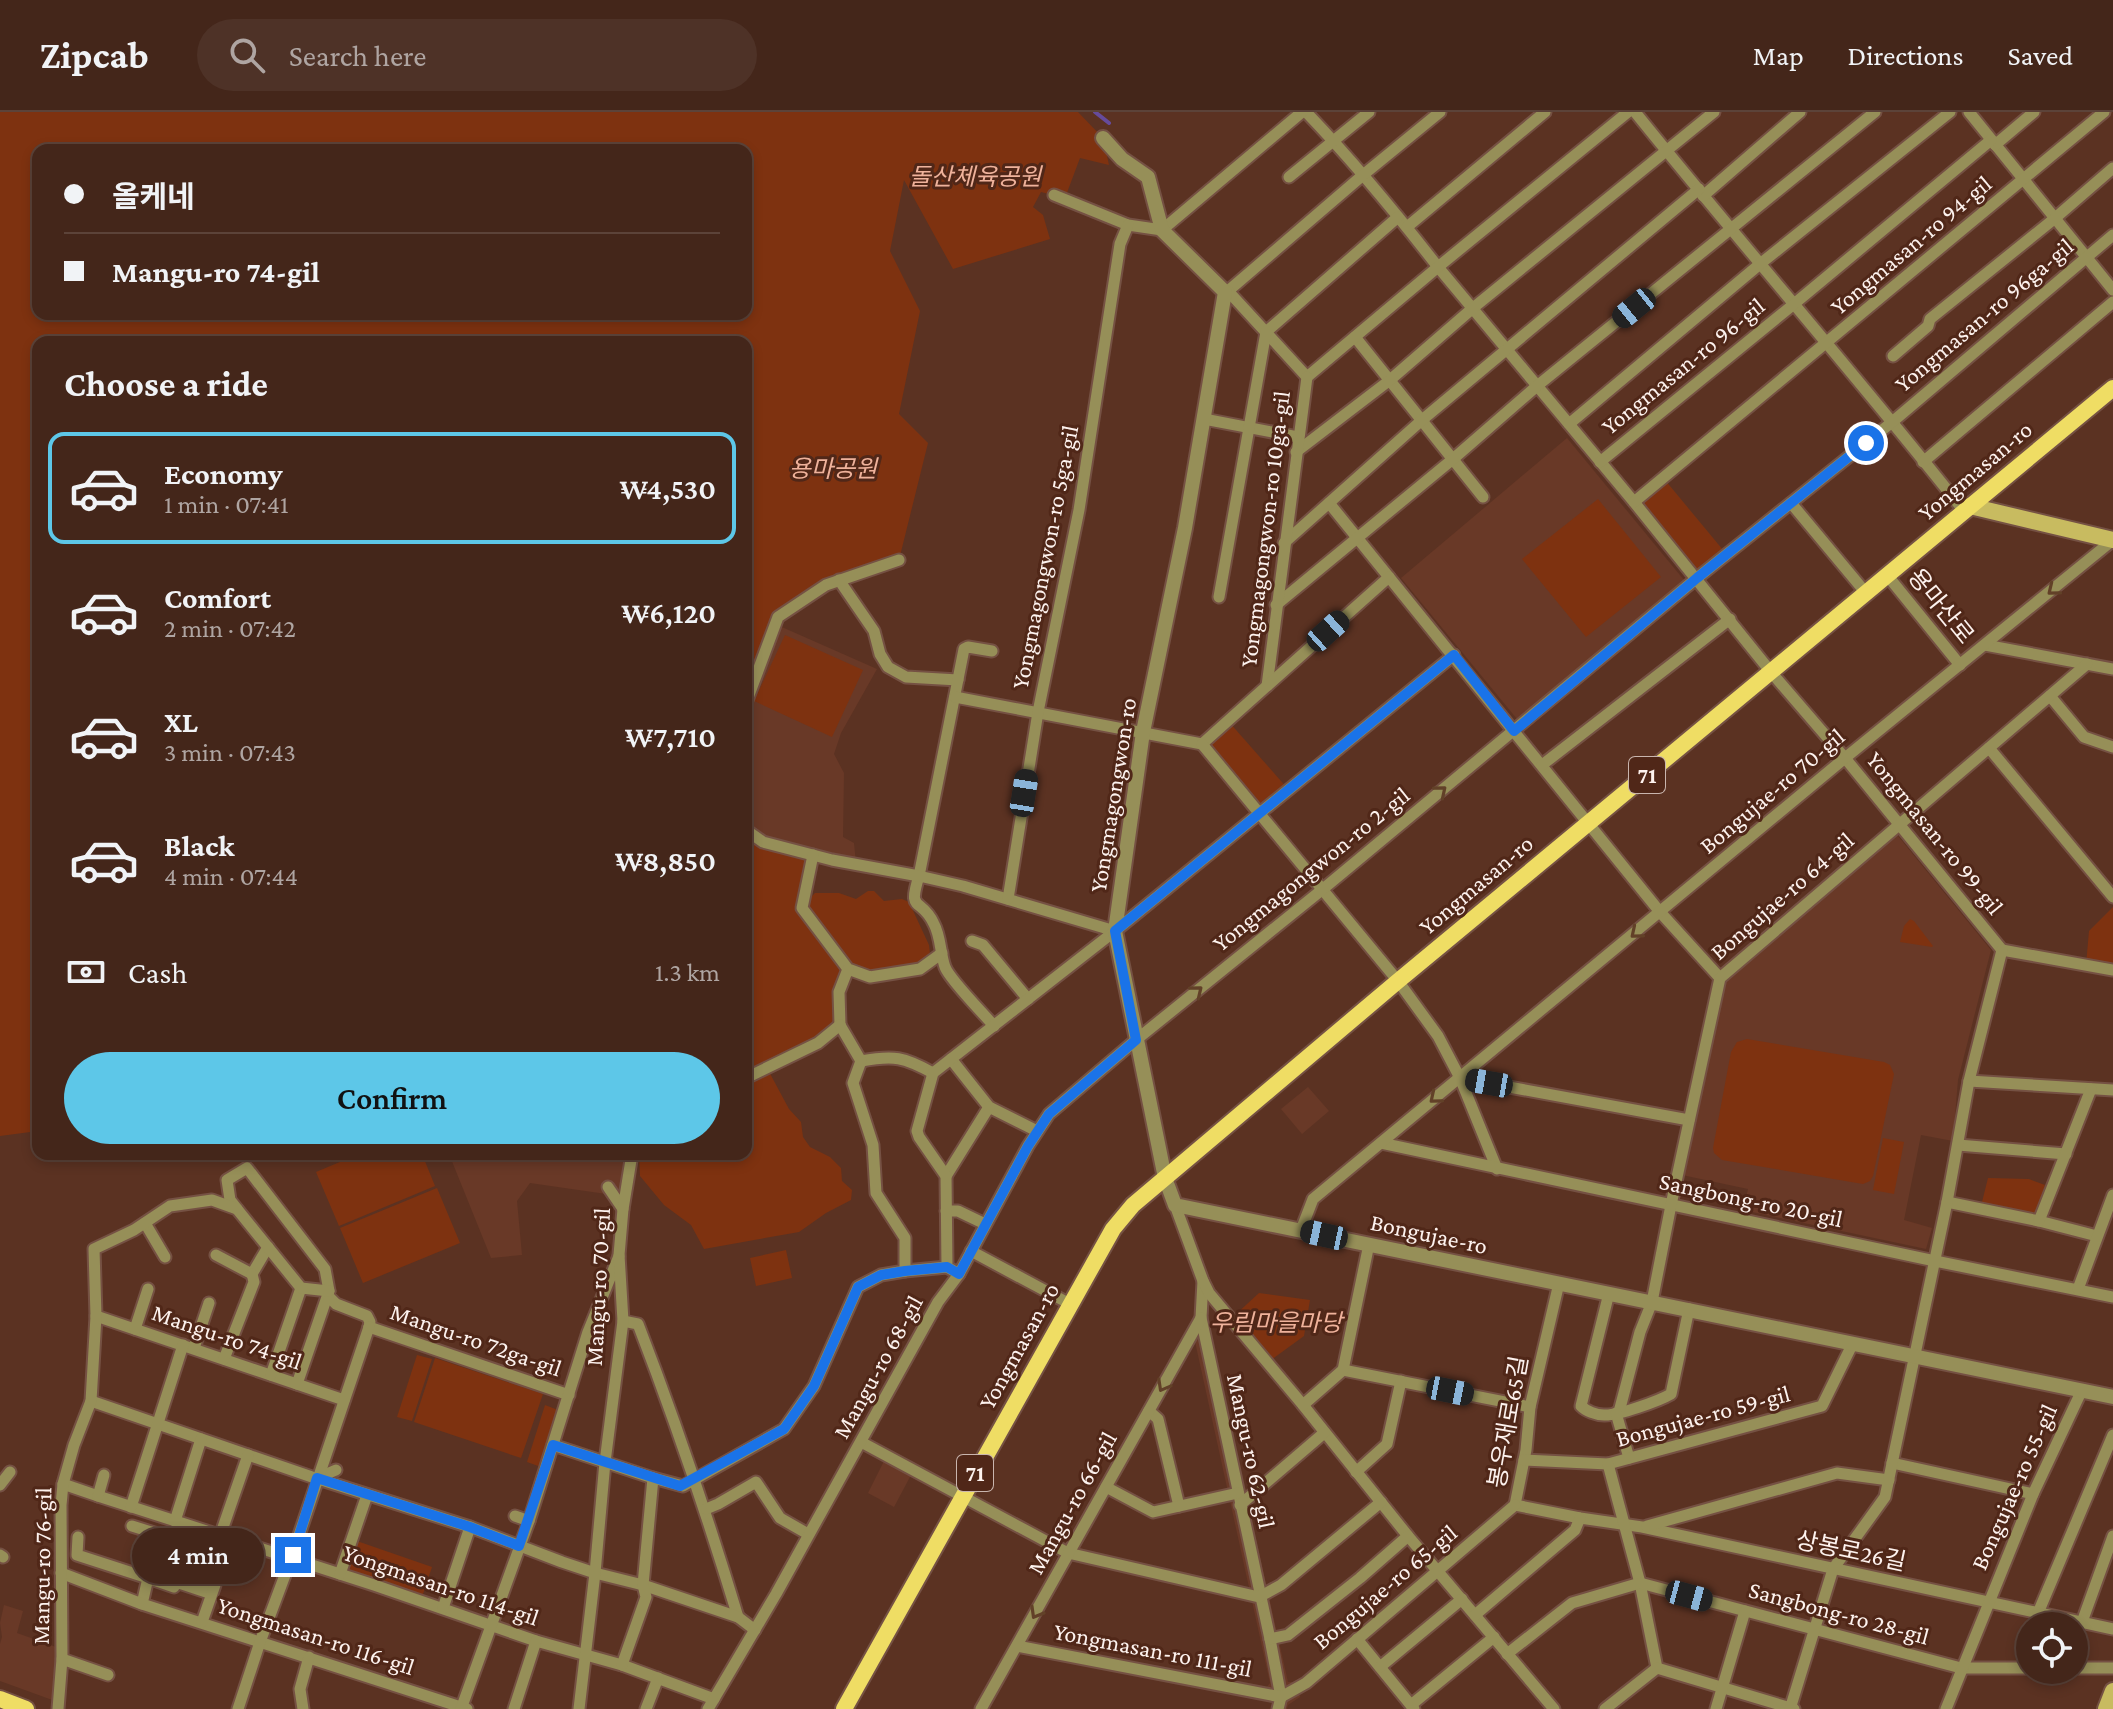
<!DOCTYPE html>
<meta charset="utf-8">
<style>
body{margin:0;font-family:"Crimson Pro","Noto Sans KR",serif;background:#4e3227;color:#f1f3f6;height:100vh;display:flex;flex-direction:column;font-size:30px;white-space:nowrap}
*{box-sizing:border-box;margin:0}
p{font-size:26px;color:#afa5a2}
.icon{flex:none;width:44px;height:44px;fill:none;stroke:currentColor;stroke-width:2;stroke-linecap:round;stroke-linejoin:round}
.map{position:relative;flex:1;overflow:hidden}
.side{position:absolute;left:32px;top:224px;width:720px;height:824px;display:flex;flex-direction:column;background:#44261a;border-radius:16px;box-shadow:0 4px 12px #0003,0 0 0 2px #5c4339}
.side>*{flex:none}
.banner{position:absolute;left:32px;top:32px;width:720px;height:176px;border-radius:16px;box-shadow:0 4px 12px #0003,0 0 0 2px #5c4339;display:grid;align-content:center;height:176px;padding:0 32px;background:#44261a}
.controls{position:absolute;left:2016px;top:1500px;display:grid;gap:16px}
.controls a{display:grid;place-items:center;width:72px;height:72px;border-radius:50%;background:#44261a;box-shadow:0 4px 12px #0003,0 0 0 2px #5c4339;font-size:40px}
.end{position:absolute;width:36px;height:36px;margin:-18px;border:10px solid #1a73e8;background:#fff;box-shadow:0 0 0 4px #fff}
.from{border-radius:50%}
.bubble{position:absolute;height:56px;border-radius:28px;background:#44261a;box-shadow:0 4px 12px #0003,0 0 0 2px #5c4339;font-size:26px;font-weight:600;line-height:56px;text-align:center}
.car{position:absolute;width:24px;height:48px;margin:-24px -12px;border-radius:10px;box-shadow:0 0 6px 2px #0007;background:linear-gradient(#222 24%,#8ab4d8 0 40%,#222 0 76%,#8ab4d8 0 86%,#222 0)}
.banner b{display:flex;align-items:center;gap:28px;height:76px;font-size:30px}
.banner b+b{border-top:2px solid #5c4339}
.banner i{width:20px;height:20px;background:#f1f3f6}
ul{padding:0;list-style:none}
li{display:flex;align-items:center;gap:24px;height:112px;margin:0 16px 12px;padding:0 16px;border:4px solid transparent;border-radius:16px}
li div{flex:1}
li b{display:block;font-size:30px}
li em{font-style:normal;font-weight:600}
li.on{border-color:#5dc7e8}
li>.icon{width:72px;height:72px;stroke-width:1.5}
h2{padding:0 32px;font-size:36px;line-height:96px}
.pay{display:flex;align-items:center;gap:20px;height:88px;padding:0 32px;font-size:30px}
.pay p{margin-inline-start:auto}
.button{display:flex;gap:16px;margin-top:auto;padding:16px 32px}
.button a{flex:1;height:92px;border-radius:48px;background:#5dc7e8;color:#111;font-size:32px;font-weight:600;line-height:92px;text-align:center}
header{display:flex;align-items:center;gap:48px;box-sizing:border-box;height:112px;padding:0 40px;background:#44261a;border-bottom:2px solid #5c4339}
header strong{font-size:38px}
nav{display:flex;gap:44px;margin-inline-start:auto;font-size:28px}
.search{width:560px;height:72px;background:#4e3227;display:flex;align-items:center;gap:20px;box-sizing:border-box;padding:0 28px;border-radius:44px;color:#afa5a2;font-size:30px}
.map>svg:first-child{display:block}
.built{fill:#693927}
.green{fill:#7e3210;fill-rule:evenodd}
.lines{fill:none;stroke-linecap:round;stroke-linejoin:round}
.stream{stroke:#664b9b;stroke-width:4}
.minor-casing{stroke:#755143;stroke-width:15}
.tertiary-casing{stroke:#755143;stroke-width:18}
.secondary-casing{stroke:#755143;stroke-width:20}
.primary-casing{stroke:#755143;stroke-width:20}
.minor{stroke:#968f58;stroke-width:11}
.tertiary{stroke:#968f58;stroke-width:14}
.secondary{stroke:#c8bb60;stroke-width:16}
.primary{stroke:#efdd64;stroke-width:16}
.oneway{stroke:#624128}
.route{stroke:#1a73e8;stroke-width:10}
.labels{text-anchor:middle;stroke-width:6;stroke-linejoin:round;paint-order:stroke}
.shield{fill:#502718;stroke:#c9b5ae;stroke-width:2}
.shield-label{font-size:22px;font-weight:bold;fill:#fdf2ee}
.park-label{font-size:24px;font-style:italic;fill:#efb29b;stroke:#502718}
.street-label{font-size:24px;fill:#fdf2ee;stroke:#502718}
</style>
<header>
<strong>Zipcab</strong>
<div class="search"><svg class="icon" aria-label="search" viewBox="0 0 24 24"><circle cx="10" cy="10" r="6"/><path d="M15 15l6 6"/></svg>Search here</div>
<nav><a>Map</a><a>Directions</a><a>Saved</a></nav>
</header>
<div class="map">
<svg width="2113" height="1597" viewBox="0 0 2113 1597">
<rect width="100%" height="100%" fill="#5b3222"/>
<g class="built">
<path d="M1567,326L1684,468L1517,607L1401,466Z"/>
<path d="M775,512L877,557L841,621L834,642L844,661L843,725L854,731L856,751L813,743L746,718V591Z"/>
<path d="M1894,719L1991,838L1958,968L1953,1029L1921,1023L1904,1108L1932,1116L1926,1137L1743,1098L1748,1077L1682,1063L1724,868Z"/>
<path d="M1308,975L1329,999L1302,1022L1281,997Z"/>
<path d="M449,1042H626L620,1084L530,1071L517,1089L522,1143L491,1146Z"/>
<path d="M1208,1213L1288,1570H1298L1300,1585L1288,1593L1287,1597H1272L1273,1591L1270,1589L1267,1582L1266,1576L1270,1571L1192,1216Z"/>
<path d="M884,1349L911,1363L894,1395L868,1381Z"/>
<path d="M4,1493L23,1499L17,1521L56,1535L55,1589L0,1569V1532L2,1525L0,1511Z"/>
</g>
<g class="green">
<path d="M0,0H1078L1103,26L1109,53L1080,46L1065,86L1041,80L1033,95L1043,103L1050,127L953,157L904,68L890,139L920,199L899,302L928,331L899,448L826,473L778,505L746,591V230H38V1019L0,1024ZM38,38H746V202H38Z"/>
<path d="M1665,368L1723,438L1698,458L1640,388Z"/>
<path d="M1598,387L1661,465L1586,525L1522,447Z"/>
<path d="M785,523L863,558L832,625L754,589Z"/>
<path d="M1229,610L1288,677L1260,699L1203,632Z"/>
<path d="M746,718L813,743L802,796L848,857L840,913L767,956L789,997L801,1010L803,1025L810,1035L830,1045L841,1056L842,1069L852,1078L851,1088L826,1101L799,1120L704,1137L691,1113L664,1093L640,1064L639,1042H746Z"/>
<path d="M868,779H874L884,789L902,787L909,790L929,833L930,842L925,849L918,854L871,860L850,853L808,797L810,786L815,781H839L856,787Z"/>
<path d="M2113,795V858L2086,853L2089,819Z"/>
<path d="M1910,807L1914,809L1933,834L1932,835L1900,830L1904,814Z"/>
<path d="M1747,927L1884,950L1890,953L1894,962L1873,1064L1870,1069L1863,1072L1722,1048L1714,1041L1713,1036L1731,940L1737,930Z"/>
<path d="M1883,1026L1904,1030L1894,1082L1873,1078Z"/>
<path d="M359,1042H422L435,1074L339,1114L316,1060Z"/>
<path d="M1988,1066L2029,1067L2045,1073L2036,1104L1981,1094Z"/>
<path d="M437,1076L460,1131L363,1171L340,1116Z"/>
<path d="M786,1138L792,1166L756,1174L750,1146Z"/>
<path d="M1259,1181L1310,1188L1304,1224L1271,1248L1234,1204Z"/>
<path d="M417,1243L432,1247L412,1309L397,1305Z"/>
<path d="M435,1246L543,1282L521,1346L414,1310Z"/>
<path d="M545,1293L558,1298L541,1355L527,1350Z"/>
<path d="M354,1428L432,1455L422,1485L343,1459Z"/>
</g>
<g class="lines">
<path class="stream" d="M1095,0L1109,11"/>
<g class="minor-casing">
<g id="minor">
<path d="M1306,0C1353,49 1396,101 1438,155L1634,390L1771,560L1845,646L2002,838"/>
<path d="M1635,0C1743,134 1857,264 1964,399"/>
<path d="M1969,0L2113,178"/>
<path d="M1995,33L2034,0"/>
<path d="M1289,65L1369,0"/>
<path d="M1054,83L1128,113L1162,118L1302,0"/>
<path d="M1703,84L1800,0"/>
<path d="M1407,115L1545,0"/>
<path d="M1228,179L1363,63L1440,0"/>
<path d="M1225,180L1228,179L1307,265"/>
<path d="M1355,225L1483,385"/>
<path d="M1893,244L1928,214L1930,207L2054,107L2113,56"/>
<path d="M1307,265L1438,155L1628,0"/>
<path d="M1204,307L1298,325"/>
<path d="M1569,312L1760,152L1950,0"/>
<path d="M1296,340L1390,268L1473,196L1714,0"/>
<path d="M1600,350L1794,192L1991,28"/>
<path d="M1923,350L2113,190"/>
<path d="M1634,390L2104,0"/>
<path d="M1329,391L1660,800L1720,866"/>
<path d="M1791,391L1866,481"/>
<path d="M1284,431L1422,308L1699,77"/>
<path d="M1887,463L1960,553"/>
<path d="M839,468L874,519L880,542L888,555L906,565L958,568"/>
<path d="M1219,485L1266,220L1398,105"/>
<path d="M1276,493L1453,347L1537,274L1875,0"/>
<path d="M1985,533L2113,557"/>
<path d="M992,539L968,535L964,537L919,764C907,802 921,784 934,812C941,825 940,841 945,855C950,868 983,901 994,914"/>
<path d="M1267,574L1307,265"/>
<path d="M2050,584L2084,625L2113,635"/>
<path d="M955,585L1202,632L1389,465"/>
<path d="M746,591L778,505L826,473L899,448"/>
<path d="M1202,632L1398,869L1438,924L1460,966L1689,1008"/>
<path d="M1989,636L2113,785"/>
<path d="M1542,653L1730,507"/>
<path d="M746,718L763,730L832,748L919,764L963,774L1115,819"/>
<path d="M813,743L802,796L848,857L870,865L920,857L942,841"/>
<path d="M1008,787L1038,600L1079,398L1120,132L1128,113"/>
<path d="M972,829L983,833L1028,887"/>
<path d="M2002,838L2113,858"/>
<path d="M840,913L839,880L848,857"/>
<path d="M951,947L989,995L1037,1019"/>
<path d="M861,949C894,943 904,945 933,961"/>
<path d="M746,966L818,931L840,913"/>
<path d="M1460,966L1497,1057"/>
<path d="M1969,969L2113,978"/>
<path d="M1381,1031L1935,1149L2113,1185"/>
<path d="M1958,1033L2066,1042"/>
<path d="M946,1064L989,995"/>
<path d="M608,1075L623,1097"/>
<path d="M1947,1090L2039,1109L2097,1124"/>
<path d="M1175,1093L1203,1169L1201,1206L1270,1527L1281,1585L1278,1597"/>
<path d="M237,1097L230,1088L227,1068L247,1056L325,1157L329,1179L297,1272"/>
<path d="M946,1099H958L985,1112"/>
<path d="M2039,1109L2091,977"/>
<path d="M145,1111L165,1145"/>
<path d="M1301,1118L1313,1087L1845,646L2113,428"/>
<path d="M971,1139L1070,1192"/>
<path d="M216,1143L252,1162L268,1135"/>
<path d="M905,1159L947,1155"/>
<path d="M959,1162L947,1155L946,1064L919,1025L917,1019L933,961L1115,819L1454,543"/>
<path d="M1203,1169L1209,1181L1303,1293L1408,1424L1554,1597"/>
<path d="M1559,1171L1530,1295L1526,1338L1515,1393L1580,1406L1642,1415L2113,1517"/>
<path d="M2078,1177L2113,1083"/>
<path d="M1609,1181L1581,1294C1586,1299 1596,1303 1604,1303C1617,1304 1659,1289 1671,1282L1689,1197"/>
<path d="M328,1184L336,1192L367,1204L370,1210L369,1215"/>
<path d="M96,1204L344,1288"/>
<path d="M623,1209L638,1212C675,1308 708,1406 738,1505"/>
<path d="M369,1215L569,1283"/>
<path d="M135,1217L148,1177"/>
<path d="M194,1236L209,1191"/>
<path d="M224,1247L254,1170L252,1162"/>
<path d="M1343,1258L1530,1295"/>
<path d="M271,1263L301,1176"/>
<path d="M91,1289L312,1365L470,1415L562,1450L595,1461L643,1473L738,1505L755,1518"/>
<path d="M1303,1293L1343,1258L1369,1132"/>
<path d="M1149,1299L1158,1307L1179,1394"/>
<path d="M1619,1300L1640,1220L1652,1190L1671,1093L1720,866L2087,552"/>
<path d="M1616,1301L1629,1346"/>
<path d="M861,1330L1068,1441L1259,1485L1281,1473L1381,1390"/>
<path d="M553,1333L653,1366L683,1374L784,1317L814,1274L858,1175L881,1163L905,1159V1126L876,1081L873,1033L853,971L861,949L840,913"/>
<path d="M1524,1348L1608,1352L1822,1294L1853,1231"/>
<path d="M1892,1351L2033,1382"/>
<path d="M1608,1352L1640,1471L1657,1556L1794,1597"/>
<path d="M1356,1360L1387,1332L1401,1269"/>
<path d="M317,1366L336,1358"/>
<path d="M63,1372L98,1384L374,1473L536,1529L622,1553L714,1587"/>
<path d="M0,1373L10,1360"/>
<path d="M1106,1375L1153,1400L1238,1381"/>
<path d="M98,1384L104,1363"/>
<path d="M1240,1393L1324,1321"/>
<path d="M131,1395L183,1233"/>
<path d="M706,1397L718,1392L756,1370L780,1406L808,1422"/>
<path d="M515,1404L529,1409"/>
<path d="M175,1409L201,1327"/>
<path d="M132,1414L218,1441L206,1480L176,1470L174,1475L148,1466L142,1492"/>
<path d="M1647,1414L1837,1361L1889,1368"/>
<path d="M220,1424L248,1343"/>
<path d="M78,1425L77,1443L148,1466"/>
<path d="M0,1443L3,1445"/>
<path d="M61,1461L142,1492L467,1597"/>
<path d="M340,1462L367,1383"/>
<path d="M443,1496L470,1415"/>
<path d="M2038,1501L2113,1323"/>
<path d="M1475,1503L1575,1418L1580,1406"/>
<path d="M202,1510L215,1473"/>
<path d="M2082,1510L2113,1424"/>
<path d="M1270,1527L1288,1523L1360,1466L1408,1424"/>
<path d="M1357,1527L1414,1597"/>
<path d="M1017,1534L1281,1585L1306,1571L1515,1393"/>
<path d="M1507,1542L1572,1491L1640,1471L1961,1556H2030"/>
<path d="M62,1547L108,1563"/>
<path d="M622,1553L646,1485L643,1473L653,1366"/>
<path d="M1380,1555L1462,1487"/>
<path d="M2074,1556H2113"/>
<path d="M1411,1593L1494,1525"/>
<path d="M58,1597L62,1547L61,1393L63,1372L74,1333L91,1289L96,1204L94,1137L134,1118L170,1094L212,1088L237,1097L301,1176L329,1179"/>
<path d="M238,1597L260,1530L291,1447L369,1215"/>
<path d="M303,1597L300,1577L309,1545"/>
<path d="M461,1597L529,1409L588,1220L619,1144"/>
<path d="M514,1597L536,1529"/>
<path d="M579,1597L595,1461L605,1350L623,1209L619,1143L623,1097L632,1042"/>
<path d="M646,1597L658,1566"/>
<path d="M708,1597L776,1482L938,1190L959,1162L1028,1034L1049,1002L1136,928L1323,777L1697,466L1891,311L2113,123"/>
<path d="M981,1597L1201,1206"/>
<path d="M1605,1597L1657,1556"/>
<path d="M1716,1597L1745,1499"/>
<path d="M1790,1597L1833,1457L1885,1385L1947,1090L1969,969L2002,838"/>
<path d="M1946,1597L2033,1382L2082,1278"/>
</g>
</g>
<g class="tertiary-casing">
<path id="tertiary" d="M1103,26L1122,47L1148,65L1162,118L1225,180L1185,416L1143,620L1115,819L1165,1066L1175,1093L2113,1285"/>
</g>
<g class="secondary-casing">
<g id="secondary">
<path d="M1970,394L2113,428"/>
<path d="M2106,1597L2113,1579"/>
</g>
</g>
<g class="primary-casing">
<g id="primary">
<path d="M0,1587L26,1597"/>
<path d="M844,1597L1113,1117L1133,1093L1398,869L2113,276"/>
</g>
</g>
<use href="#minor" class="minor"/>
<use href="#tertiary" class="tertiary"/>
<use href="#secondary" class="secondary"/>
<use href="#primary" class="primary"/>
</g>
<defs><path id="oneway-chevron" d="M-2-3.5L2.5 0L-2 3.5" fill="none" stroke-width="1.6" stroke-linecap="round" stroke-linejoin="round" transform="scale(2)"/></defs>
<g class="oneway">
<use href="#oneway-chevron" transform="translate(2053 478) rotate(141)"/>
<use href="#oneway-chevron" transform="translate(1441 679) rotate(-40)"/>
<use href="#oneway-chevron" transform="translate(1636 821) rotate(140)"/>
<use href="#oneway-chevron" transform="translate(1197 879) rotate(-39)"/>
<use href="#oneway-chevron" transform="translate(1435 986) rotate(140)"/>
<use href="#oneway-chevron" transform="translate(1163 1274) rotate(119)"/>
<use href="#oneway-chevron" transform="translate(1036 1501) rotate(120)"/>
</g>
<g class="lines">
<path class="route" d="M293,1443L317,1366L470,1415L519,1434L553,1333L680,1374L784,1317L814,1274L858,1175L881,1163L905,1159L947,1155L959,1162L1028,1034L1049,1002L1136,928L1115,819L1454,543L1514,619L1697,466L1866,331"/>
</g>
<g class="labels">
<g class="shield">
<rect x="1629" y="645" width="36" height="36" rx="6"/>
<rect x="957" y="1343" width="36" height="36" rx="6"/>
</g>
<g class="shield-label">
<text x="1647" y="671">71</text>
<text x="975" y="1369">71</text>
</g>
<g class="park-label">
<text x="975" y="73">돌산체육공원</text>
<text x="833" y="365">용마공원</text>
<text x="1276" y="1219">우림마을마당</text>
</g>
<g class="street-label">
<text transform="translate(1911 133) rotate(-40)" y="8">Yongmasan-ro 94-gil</text>
<text transform="translate(1984 203) rotate(-40)" y="8">Yongmasan-ro 96ga-gil</text>
<text transform="translate(1683 254) rotate(-39)" y="8">Yongmasan-ro 96-gil</text>
<text transform="translate(1975 359) rotate(-40)" y="8">Yongmasan-ro</text>
<text transform="translate(1265 417) rotate(-83)" y="8">Yongmagongwon-ro 10ga-gil</text>
<text transform="translate(1045 445) rotate(-79)" y="8">Yongmagongwon-ro 5ga-gil</text>
<text transform="translate(1941 494) rotate(51)" y="8">용마산로</text>
<text transform="translate(1772 679) rotate(-40)" y="8">Bongujae-ro 70-gil</text>
<text transform="translate(1113 683) rotate(-81)" y="8">Yongmagongwon-ro</text>
<text transform="translate(1935 721) rotate(51)" y="8">Yongmasan-ro 99-gil</text>
<text transform="translate(1311 757) rotate(-39)" y="8">Yongmagongwon-ro 2-gil</text>
<text transform="translate(1476 773) rotate(-40)" y="8">Yongmasan-ro</text>
<text transform="translate(1782 784) rotate(-41)" y="8">Bongujae-ro 64-gil</text>
<text transform="translate(1751 1088) rotate(12)" y="8">Sangbong-ro 20-gil</text>
<text transform="translate(1429 1122) rotate(12)" y="8">Bongujae-ro</text>
<text transform="translate(598 1175) rotate(-87)" y="8">Mangu-ro 70-gil</text>
<text transform="translate(227 1225) rotate(19)" y="8">Mangu-ro 74-gil</text>
<text transform="translate(476 1228) rotate(19)" y="8">Mangu-ro 72ga-gil</text>
<text transform="translate(1019 1234) rotate(-61)" y="8">Yongmasan-ro</text>
<text transform="translate(878 1255) rotate(-61)" y="8">Mangu-ro 68-gil</text>
<text transform="translate(1703 1304) rotate(-15)" y="8">Bongujae-ro 59-gil</text>
<text transform="translate(1508 1310) rotate(-80)" y="8">봉우재로65길</text>
<text transform="translate(1251 1339) rotate(78)" y="8">Mangu-ro 62-gil</text>
<text transform="translate(2014 1375) rotate(-66)" y="8">Bongujae-ro 55-gil</text>
<text transform="translate(1072 1391) rotate(-61)" y="8">Mangu-ro 66-gil</text>
<text transform="translate(1851 1439) rotate(12)" y="8">상봉로26길</text>
<text transform="translate(42 1454) rotate(-89)" y="8">Mangu-ro 76-gil</text>
<text transform="translate(441 1473) rotate(19)" y="8">Yongmasan-ro 114-gil</text>
<text transform="translate(1385 1475) rotate(-40)" y="8">Bongujae-ro 65-gil</text>
<text transform="translate(1839 1501) rotate(15)" y="8">Sangbong-ro 28-gil</text>
<text transform="translate(316 1524) rotate(18)" y="8">Yongmasan-ro 116-gil</text>
<text transform="translate(1153 1538) rotate(11)" y="8">Yongmasan-ro 111-gil</text>
</g>
</g>
</svg>
<div class="controls">
<a><svg class="icon" aria-label="locate" viewBox="0 0 24 24"><circle cx="12" cy="12" r="6"/><path d="M12 2v4M12 18v4M2 12h4M18 12h4"/></svg></a>
</div>
<i class="end from" style="left:1866px;top:331px"></i>
<i class="end" style="left:293px;top:1443px"></i>
<div class="bubble" style="left:132px;top:1416px;width:132px">4 min</div>
<i class="car" style="left:1634px;top:196px;rotate:231deg"></i>
<i class="car" style="left:1328px;top:519px;rotate:48deg"></i>
<i class="car" style="left:1024px;top:681px;rotate:9deg"></i>
<i class="car" style="left:1489px;top:971px;rotate:280deg"></i>
<i class="car" style="left:1324px;top:1123px;rotate:282deg"></i>
<i class="car" style="left:1450px;top:1279px;rotate:101deg"></i>
<i class="car" style="left:1689px;top:1484px;rotate:105deg"></i>
<div class="banner">
<b><i class="from"></i>올케네</b>
<b><i></i>Mangu-ro 74-gil</b>
</div>
<section class="side">
<h2>Choose a ride</h2>
<ul>
<li class="on"><svg class="icon" aria-label="car" viewBox="0 0 24 24"><path d="M5 17H2v-5l4-1 3-4h7l3 4 3 1v5h-3M9 17h6M6 11h13"/><circle cx="7" cy="17" r="2"/><circle cx="17" cy="17" r="2"/></svg><div><b>Economy</b><p>1 min · 07:41</p></div><em>₩4,530</em></li>
<li><svg class="icon" aria-label="car" viewBox="0 0 24 24"><path d="M5 17H2v-5l4-1 3-4h7l3 4 3 1v5h-3M9 17h6M6 11h13"/><circle cx="7" cy="17" r="2"/><circle cx="17" cy="17" r="2"/></svg><div><b>Comfort</b><p>2 min · 07:42</p></div><em>₩6,120</em></li>
<li><svg class="icon" aria-label="car" viewBox="0 0 24 24"><path d="M5 17H2v-5l4-1 3-4h7l3 4 3 1v5h-3M9 17h6M6 11h13"/><circle cx="7" cy="17" r="2"/><circle cx="17" cy="17" r="2"/></svg><div><b>XL</b><p>3 min · 07:43</p></div><em>₩7,710</em></li>
<li><svg class="icon" aria-label="car" viewBox="0 0 24 24"><path d="M5 17H2v-5l4-1 3-4h7l3 4 3 1v5h-3M9 17h6M6 11h13"/><circle cx="7" cy="17" r="2"/><circle cx="17" cy="17" r="2"/></svg><div><b>Black</b><p>4 min · 07:44</p></div><em>₩8,850</em></li>
</ul>
<div class="pay"><svg class="icon" aria-label="cash" viewBox="0 0 24 24"><path d="M3 7h18v10H3z"/><circle cx="12" cy="12" r="2"/></svg>Cash<p>1.3 km</p></div>
<div class="button"><a>Confirm</a></div>
</section>
</div>
